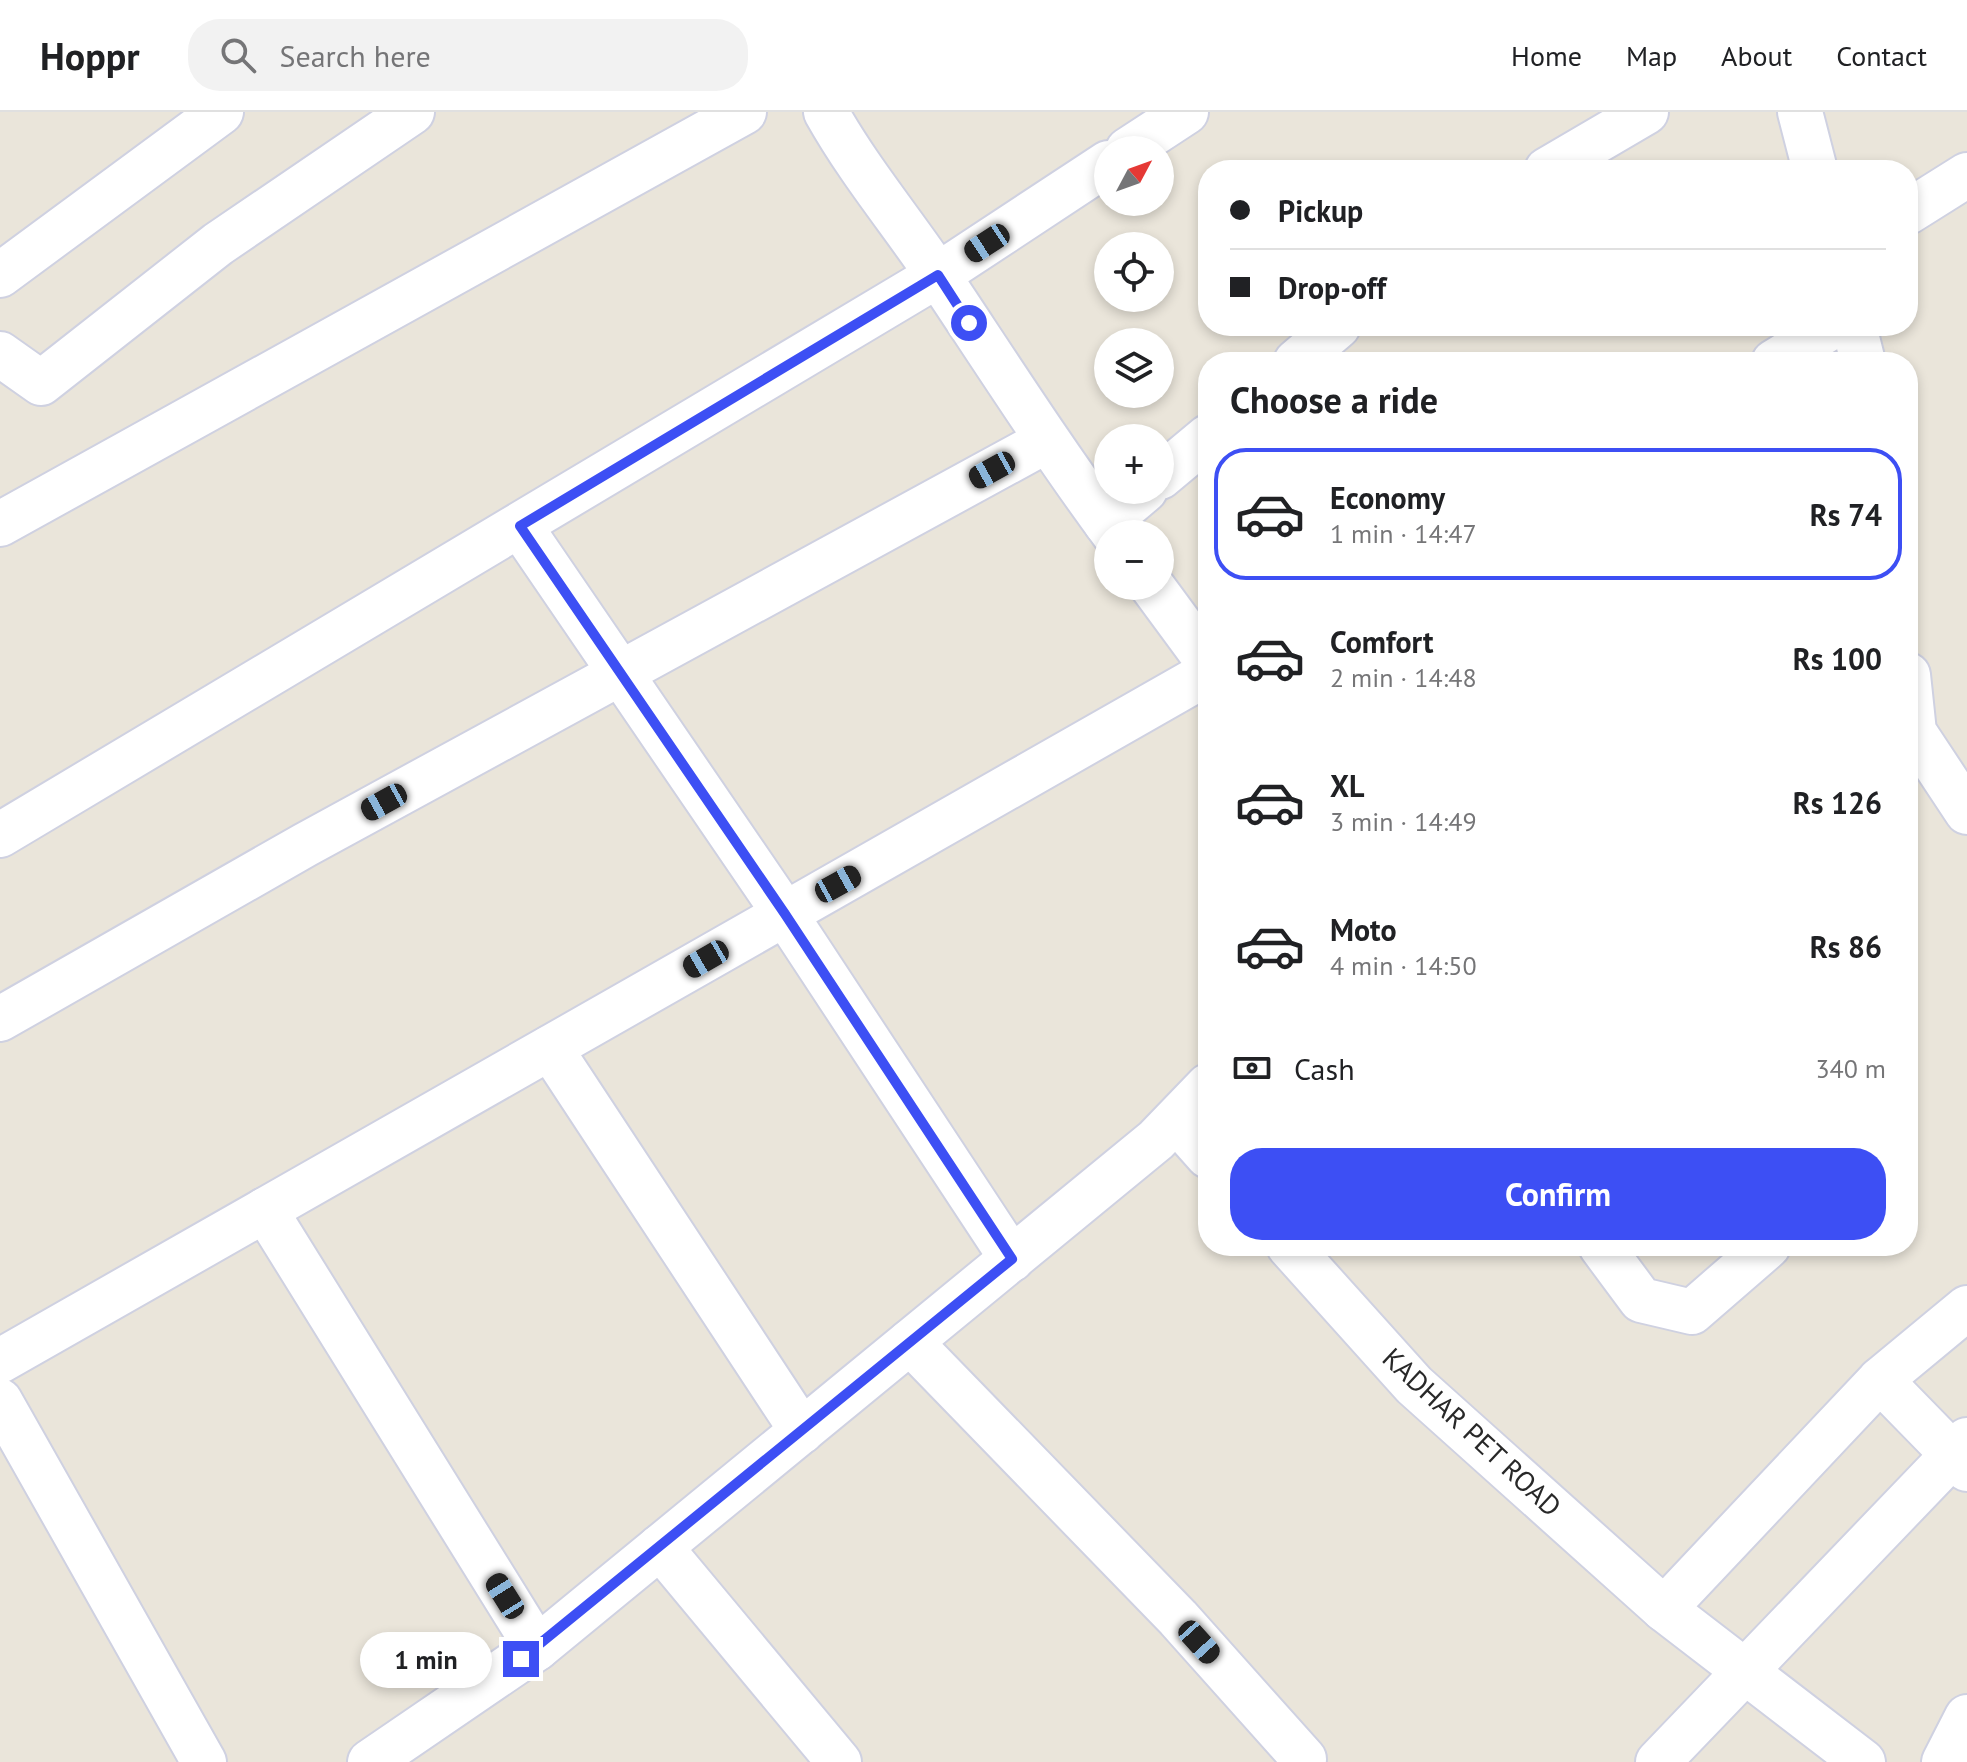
<!DOCTYPE html>
<meta charset="utf-8">
<style>
body{margin:0;font-family:"PT Sans",sans-serif;background:#f2f2f2;color:#202124;height:100vh;display:flex;flex-direction:column;font-size:30px;white-space:nowrap}
*{box-sizing:border-box;margin:0}
p{font-size:26px;color:#757577}
.icon{flex:none;width:44px;height:44px;fill:none;stroke:currentColor;stroke-width:2;stroke-linecap:round;stroke-linejoin:round}
.map{position:relative;flex:1;overflow:hidden}
.sheet{position:absolute;left:1198px;top:240px;width:720px;height:904px;display:flex;flex-direction:column;background:#fff;border-radius:32px;box-shadow:0 4px 12px #0003}
.sheet>*{flex:none}
.banner{position:absolute;left:1198px;top:48px;width:720px;height:176px;border-radius:32px;box-shadow:0 4px 12px #0003;display:grid;align-content:center;height:176px;padding:0 32px;background:#fff}
.needle{width:52px;rotate:49deg}
.controls{position:absolute;left:1094px;top:24px;display:grid;gap:16px}
.controls a{display:grid;place-items:center;width:80px;height:80px;border-radius:50%;background:#fff;box-shadow:0 4px 12px #0003;font-size:40px}
.end{position:absolute;width:36px;height:36px;margin:-18px;border:10px solid #3d4ff4;background:#fff;box-shadow:0 0 0 4px #fff}
.from{border-radius:50%}
.bubble{position:absolute;height:56px;border-radius:28px;background:#fff;box-shadow:0 4px 12px #0003;font-size:26px;font-weight:700;line-height:56px;text-align:center}
.car{position:absolute;width:24px;height:48px;margin:-24px -12px;border-radius:10px;box-shadow:0 0 6px 2px #0007;background:linear-gradient(#222 24%,#8ab4d8 0 40%,#222 0 76%,#8ab4d8 0 86%,#222 0)}
.banner b{display:flex;align-items:center;gap:28px;height:76px;font-size:30px}
.banner b+b{border-top:2px solid #e0e0e0}
.banner i{width:20px;height:20px;background:#202124}
ul{padding:0;list-style:none}
li{display:flex;align-items:center;gap:24px;height:132px;margin:0 16px 12px;padding:0 16px;border:4px solid transparent;border-radius:32px}
li div{flex:1}
li b{display:block;font-size:30px}
li em{font-style:normal;font-weight:700}
li.on{border-color:#3d4ff4}
li>.icon{width:72px;height:72px;stroke-width:1.5}
h2{padding:0 32px;font-size:36px;line-height:96px}
.pay{display:flex;align-items:center;gap:20px;height:88px;padding:0 32px;font-size:30px}
.pay p{margin-inline-start:auto}
.button{display:flex;gap:16px;margin-top:auto;padding:16px 32px}
.button a{flex:1;height:92px;border-radius:32px;background:#3d4ff4;color:#fff;font-size:32px;font-weight:700;line-height:92px;text-align:center}
header{display:flex;align-items:center;gap:48px;box-sizing:border-box;height:112px;padding:0 40px;background:#fff;border-bottom:2px solid #e0e0e0}
header strong{font-size:38px}
nav{display:flex;gap:44px;margin-inline-start:auto;font-size:28px}
.search{width:560px;height:72px;background:#f2f2f2;display:flex;align-items:center;gap:20px;box-sizing:border-box;padding:0 28px;border-radius:32px;color:#757577;font-size:30px}
.map>svg:first-child{display:block}
.lines{fill:none;stroke-linecap:round;stroke-linejoin:round}
.minor-casing{stroke:#cfd1e1;stroke-width:48}
.tertiary-casing{stroke:#cfd1e1;stroke-width:48}
.minor{stroke:#fff;stroke-width:44}
.tertiary{stroke:#fff;stroke-width:44}
.route{stroke:#3d4ff4;stroke-width:10}
.labels{text-anchor:middle;stroke-width:7;stroke-linejoin:round;paint-order:stroke}
.street-label{font-size:28px;fill:#282828;stroke:#fff}
</style>
<header>
<strong>Hoppr</strong>
<div class="search"><svg class="icon" aria-label="search" viewBox="0 0 24 24"><circle cx="10" cy="10" r="6"/><path d="M15 15l6 6"/></svg>Search here</div>
<nav><a>Home</a><a>Map</a><a>About</a><a>Contact</a></nav>
</header>
<div class="map">
<svg width="1967" height="1650" viewBox="0 0 1967 1650">
<rect width="100%" height="100%" fill="#eae5da"/>
<g class="lines">
<g class="minor-casing">
<g id="minor">
<path d="M826,0C859,59 902,110 939,165C997,252 1052,338 1114,422"/>
<path d="M1128,38L1186,0"/>
<path d="M1547,58L1646,0"/>
<path d="M1908,100L1967,63"/>
<path d="M0,163L221,0"/>
<path d="M0,242L41,271L218,132L412,0"/>
<path d="M1296,250L1338,214"/>
<path d="M1774,250L1833,214"/>
<path d="M1160,365L1208,325"/>
<path d="M1106,411L1145,378"/>
<path d="M0,412L744,0"/>
<path d="M520,414L785,802L1012,1147"/>
<path d="M1152,474L1208,550"/>
<path d="M0,723L938,163L1108,51"/>
<path d="M0,907L305,733L1046,329"/>
<path d="M550,936L802,1319"/>
<path d="M1176,1008L1208,1044"/>
<path d="M265,1098L537,1536"/>
<path d="M1289,1134L1414,1273L1664,1497"/>
<path d="M1601,1134L1641,1188L1692,1200L1768,1134"/>
<path d="M910,1230L1178,1506L1304,1647"/>
<path d="M0,1249L1208,561"/>
<path d="M1880,1268L1967,1196"/>
<path d="M0,1289L204,1650"/>
<path d="M660,1435L839,1650"/>
<path d="M370,1650L537,1536L1156,1028L1208,974"/>
<path d="M1658,1650L1967,1328"/>
<path d="M1863,1650L1664,1497L1880,1268L1967,1357"/>
<path d="M1944,1650L1967,1605"/>
</g>
</g>
<g class="tertiary-casing">
<g id="tertiary">
<path d="M1800,0L1815,58"/>
<path d="M1854,214L1863,250"/>
<path d="M1908,563L1914,620L1967,700"/>
</g>
</g>
<use href="#minor" class="minor"/>
<use href="#tertiary" class="tertiary"/>
</g>
<g class="lines">
<path class="route" d="M521,1547L1012,1147L785,802L520,414L938,163L969,211"/>
</g>
<g class="labels">
<g class="street-label">
<text transform="translate(1472 1320) rotate(43)" y="10">KADHAR PET ROAD</text>
</g>
</g>
</svg>
<div class="controls">
<a><svg class="needle" viewBox="-14 -14 28 28"><path d="M0-13l5 13h-10z" fill="#e53935"/><path d="M0 13l5-13h-10z" fill="#757577"/></svg></a>
<a><svg class="icon" aria-label="locate" viewBox="0 0 24 24"><circle cx="12" cy="12" r="6"/><path d="M12 2v4M12 18v4M2 12h4M18 12h4"/></svg></a>
<a><svg class="icon" aria-label="layers" viewBox="0 0 24 24"><path d="M12 4l9 5-9 5-9-5zM3 14l9 5 9-5"/></svg></a>
<a>+</a>
<a>−</a>
</div>
<i class="end from" style="left:969px;top:211px"></i>
<i class="end" style="left:521px;top:1547px"></i>
<div class="bubble" style="left:360px;top:1520px;width:132px">1 min</div>
<i class="car" style="left:987px;top:131px;rotate:237deg"></i>
<i class="car" style="left:992px;top:358px;rotate:241deg"></i>
<i class="car" style="left:384px;top:690px;rotate:241deg"></i>
<i class="car" style="left:838px;top:772px;rotate:61deg"></i>
<i class="car" style="left:706px;top:847px;rotate:240deg"></i>
<i class="car" style="left:505px;top:1484px;rotate:328deg"></i>
<i class="car" style="left:1199px;top:1530px;rotate:138deg"></i>
<div class="banner">
<b><i class="from"></i>Pickup</b>
<b><i></i>Drop-off</b>
</div>
<section class="sheet">
<h2>Choose a ride</h2>
<ul>
<li class="on"><svg class="icon" aria-label="car" viewBox="0 0 24 24"><path d="M5 17H2v-5l4-1 3-4h7l3 4 3 1v5h-3M9 17h6M6 11h13"/><circle cx="7" cy="17" r="2"/><circle cx="17" cy="17" r="2"/></svg><div><b>Economy</b><p>1 min · 14:47</p></div><em>Rs 74</em></li>
<li><svg class="icon" aria-label="car" viewBox="0 0 24 24"><path d="M5 17H2v-5l4-1 3-4h7l3 4 3 1v5h-3M9 17h6M6 11h13"/><circle cx="7" cy="17" r="2"/><circle cx="17" cy="17" r="2"/></svg><div><b>Comfort</b><p>2 min · 14:48</p></div><em>Rs 100</em></li>
<li><svg class="icon" aria-label="car" viewBox="0 0 24 24"><path d="M5 17H2v-5l4-1 3-4h7l3 4 3 1v5h-3M9 17h6M6 11h13"/><circle cx="7" cy="17" r="2"/><circle cx="17" cy="17" r="2"/></svg><div><b>XL</b><p>3 min · 14:49</p></div><em>Rs 126</em></li>
<li><svg class="icon" aria-label="car" viewBox="0 0 24 24"><path d="M5 17H2v-5l4-1 3-4h7l3 4 3 1v5h-3M9 17h6M6 11h13"/><circle cx="7" cy="17" r="2"/><circle cx="17" cy="17" r="2"/></svg><div><b>Moto</b><p>4 min · 14:50</p></div><em>Rs 86</em></li>
</ul>
<div class="pay"><svg class="icon" aria-label="cash" viewBox="0 0 24 24"><path d="M3 7h18v10H3z"/><circle cx="12" cy="12" r="2"/></svg>Cash<p>340 m</p></div>
<div class="button"><a>Confirm</a></div>
</section>
</div>
